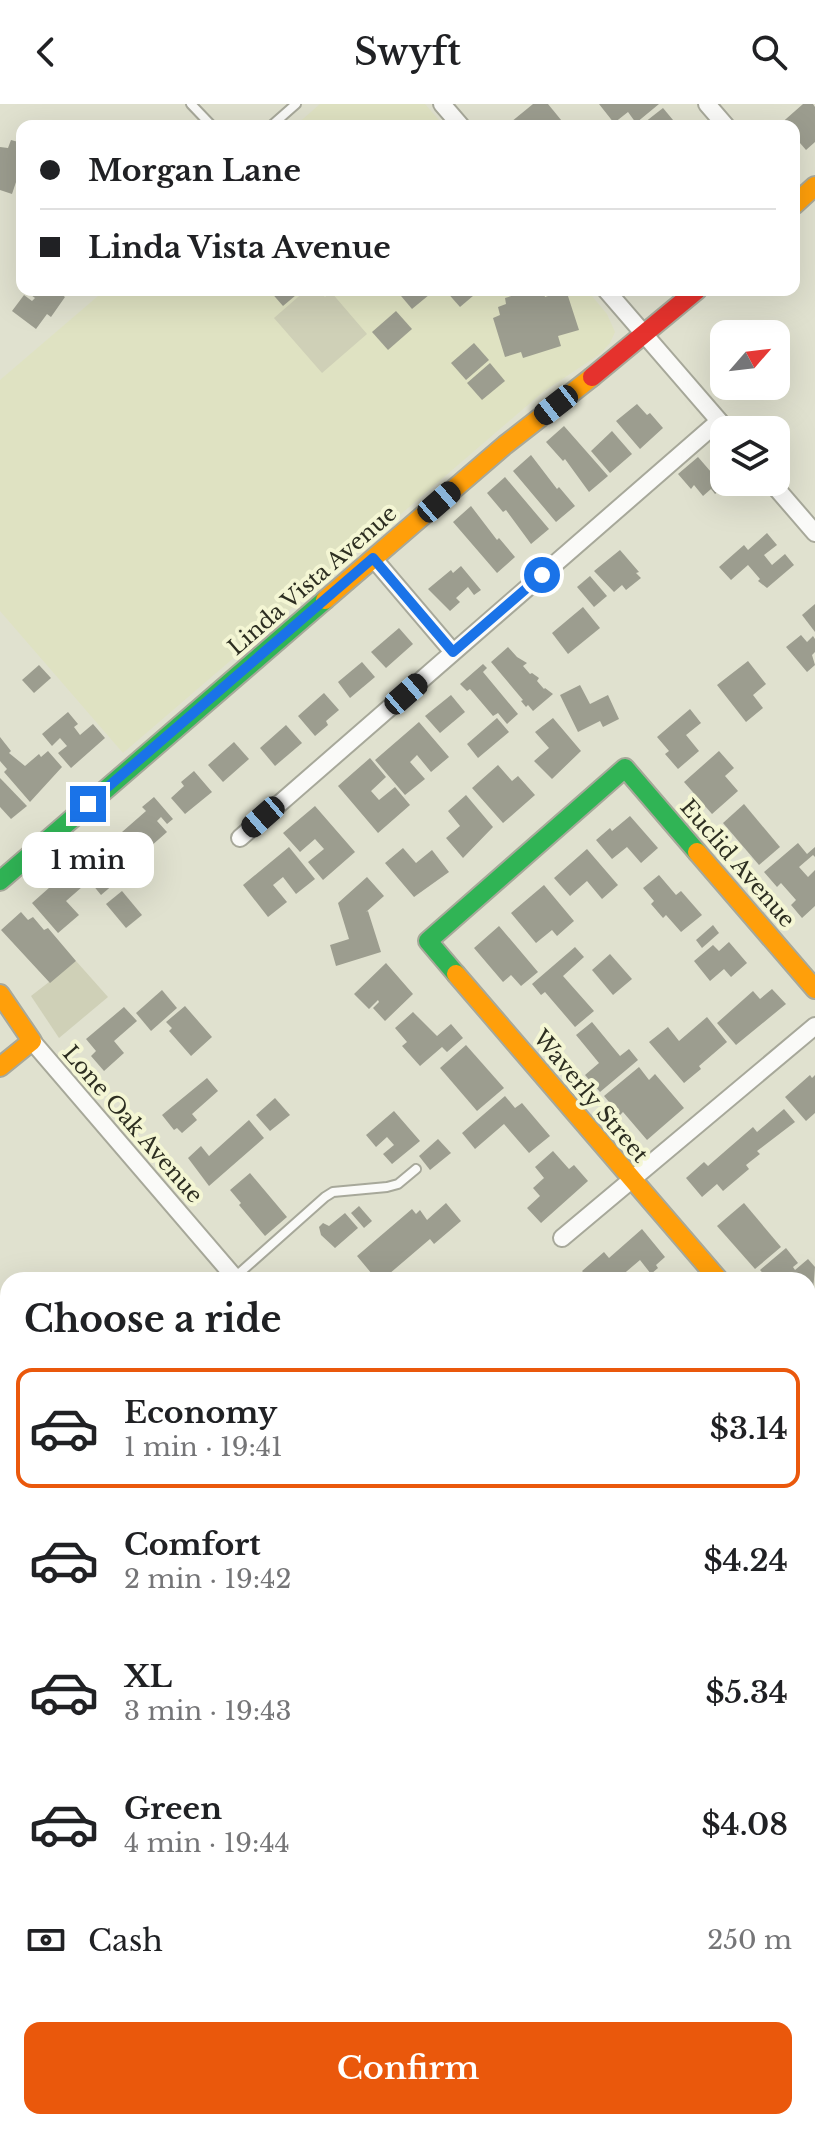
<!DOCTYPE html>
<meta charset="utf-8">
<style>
body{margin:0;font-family:"Libre Baskerville",serif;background:#f6f6f6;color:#202124;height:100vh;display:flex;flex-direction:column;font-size:30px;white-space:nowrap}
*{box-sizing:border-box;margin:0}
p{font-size:26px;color:#757577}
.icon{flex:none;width:44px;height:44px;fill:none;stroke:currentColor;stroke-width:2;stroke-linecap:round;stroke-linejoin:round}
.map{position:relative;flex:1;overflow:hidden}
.side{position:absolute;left:0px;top:1168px;width:816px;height:858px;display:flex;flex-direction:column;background:#fff;border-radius:24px 24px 0 0;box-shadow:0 8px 32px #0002}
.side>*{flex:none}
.banner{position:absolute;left:16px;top:16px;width:784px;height:176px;border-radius:16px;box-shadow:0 8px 32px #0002;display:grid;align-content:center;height:176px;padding:0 24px;background:#fff}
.needle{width:52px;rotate:62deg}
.tools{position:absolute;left:710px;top:216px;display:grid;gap:16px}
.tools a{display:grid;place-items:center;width:80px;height:80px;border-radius:16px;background:#fff;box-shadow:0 8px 32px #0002;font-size:40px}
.end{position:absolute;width:36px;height:36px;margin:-18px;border:10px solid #1a73e8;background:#fff;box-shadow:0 0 0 4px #fff}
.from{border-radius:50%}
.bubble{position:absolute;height:56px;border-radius:16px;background:#fff;box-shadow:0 8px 32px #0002;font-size:26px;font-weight:600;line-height:56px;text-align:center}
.car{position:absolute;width:24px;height:48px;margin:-24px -12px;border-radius:10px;box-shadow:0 0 6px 2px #0007;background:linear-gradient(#222 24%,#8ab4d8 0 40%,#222 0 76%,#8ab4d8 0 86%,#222 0)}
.banner b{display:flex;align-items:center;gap:28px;height:76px;font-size:30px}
.banner b+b{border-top:2px solid #e0e0e0}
.banner i{width:20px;height:20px;background:#202124}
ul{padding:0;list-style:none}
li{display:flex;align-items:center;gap:24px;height:120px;margin:0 16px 12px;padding:0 8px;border:4px solid transparent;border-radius:16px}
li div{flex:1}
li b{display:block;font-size:30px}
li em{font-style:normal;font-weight:600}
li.active{border-color:#ea580c}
li>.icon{width:72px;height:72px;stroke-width:1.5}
h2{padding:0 24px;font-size:36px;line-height:96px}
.pay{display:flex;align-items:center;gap:20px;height:88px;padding:0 24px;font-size:30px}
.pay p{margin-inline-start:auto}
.button{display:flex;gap:16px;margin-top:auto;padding:16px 24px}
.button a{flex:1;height:92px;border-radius:16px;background:#ea580c;color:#fff;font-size:32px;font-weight:600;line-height:92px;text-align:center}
header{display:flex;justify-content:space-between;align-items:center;height:104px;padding:0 24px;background:#fff;font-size:36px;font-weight:600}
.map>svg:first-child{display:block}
.built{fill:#dfe2c2}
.green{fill:#cfd0b7}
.building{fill:#9c9d8f}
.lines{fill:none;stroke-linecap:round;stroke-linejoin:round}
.lane-casing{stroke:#a7a89a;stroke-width:12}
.street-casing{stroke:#a7a89a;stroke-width:20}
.fast-casing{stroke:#a7a89a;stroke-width:22}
.slow-casing{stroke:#a7a89a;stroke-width:22}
.jam-casing{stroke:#a7a89a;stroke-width:22}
.lane{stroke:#fafaf8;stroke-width:8}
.street{stroke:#fafaf8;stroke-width:16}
.fast{stroke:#30b455;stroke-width:18}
.slow{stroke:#ff9f0a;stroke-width:18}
.jam{stroke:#e5322d;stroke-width:18}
.route{stroke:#1a73e8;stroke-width:10}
.labels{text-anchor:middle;stroke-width:8;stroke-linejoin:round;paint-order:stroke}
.street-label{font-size:22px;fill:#2d2e21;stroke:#f4f6d4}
</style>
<header><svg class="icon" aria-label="back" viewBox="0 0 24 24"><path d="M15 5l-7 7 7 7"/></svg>Swyft<svg class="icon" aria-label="search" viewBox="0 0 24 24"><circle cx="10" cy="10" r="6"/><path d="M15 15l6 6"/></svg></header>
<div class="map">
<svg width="815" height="2025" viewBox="0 0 815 2025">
<rect width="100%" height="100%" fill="#e0e1cf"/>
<g class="built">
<path d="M320,0H425L444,22H295Z"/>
<path d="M105,186H587L607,210L615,228L610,239L600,250L543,288L123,649L0,507V276Z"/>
</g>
<g class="green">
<path d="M306,186H318L325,193L331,188L367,230L322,269L274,214Z"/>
<path d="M76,857L108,893L59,934L31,892Z"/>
</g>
<g class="building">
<path d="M533,0H548L566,22H515L511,18Z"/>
<path d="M599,0H659L636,19L628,8L614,19Z"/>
<path d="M803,0H813L815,3V38L806,46L794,32V22H778Z"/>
<path d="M663,4L673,16L666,22H640Z"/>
<path d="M11,36L22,39L20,47L22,48V60L12,90L0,86V43L8,44Z"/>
<path d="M24,186H56L65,193L51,213L47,210L36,225L12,207L24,191L32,197L35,194Z"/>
<path d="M269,186H302L283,202Z"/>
<path d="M396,186H435L412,205Z"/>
<path d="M445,186H480L460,203Z"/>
<path d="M531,186H543L545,193L563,187L564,191L567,189L579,226L558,232L561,242L523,254L521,248L505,253L493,214L500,211L498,203L506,200L505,194Z"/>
<path d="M396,207L412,225L388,246L372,228Z"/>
<path d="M474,239L489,256L466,276L451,259Z"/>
<path d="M490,259L505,277L482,296L467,279Z"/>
<path d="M637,300L647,311L650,309L663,324L640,345L616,317Z"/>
<path d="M564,322L608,372L589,388L565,355L563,357L546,338Z"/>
<path d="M612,327L632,350L610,369L591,347Z"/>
<path d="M531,351L557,385L559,383L575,402L556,418L513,367Z"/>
<path d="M698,353L724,383L715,390L711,385L703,392L694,381L691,385L678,370Z"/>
<path d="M505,373L549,425L531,440L506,406L503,408L487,389Z"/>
<path d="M471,402L497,436L499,434L515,453L497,469L453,418Z"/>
<path d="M767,429L777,441L764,451L772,461L785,450L794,461L767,484L758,477L760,475L748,461L731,476L719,463L744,441L748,446Z"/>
<path d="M620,446L639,468L636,469L641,474L626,486L622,481L614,488L594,467Z"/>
<path d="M461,462L481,486L474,491L468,483L456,494L460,498L450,507L428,485L451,466L453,469Z"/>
<path d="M590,472L607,492L594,503L577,483Z"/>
<path d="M815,500V528L802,511Z"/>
<path d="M583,503L600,524L568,550L552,529Z"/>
<path d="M399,524L413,540L386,564L371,548Z"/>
<path d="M801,531L807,538L813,532L815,535V548L812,551L815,561L807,568L786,543Z"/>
<path d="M508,543L517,553L527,559L523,562L530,570L532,569L539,574L537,577L544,585L545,584L553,590L533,607L528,601L526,603L521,597L523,596L491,558Z"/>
<path d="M748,557L766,580L753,591L763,604L746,618L717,581Z"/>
<path d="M362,558L375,573L350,594L338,578Z"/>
<path d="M483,560L487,564L483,568L518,610L507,620L498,609L493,612L470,585L467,587L460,580Z"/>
<path d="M39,561L51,574L34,589L22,576Z"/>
<path d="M580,581L590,600L608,591L619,615L603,623L600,617L578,628L560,591Z"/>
<path d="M324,589L339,606L326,617L328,621L315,632L298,612Z"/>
<path d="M451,591L465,608L440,629L425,612Z"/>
<path d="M690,605L701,619L686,631L699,647L678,665L665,650L669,647L657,633Z"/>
<path d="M68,608L78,620L74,623L80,631L93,620L105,634L71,664L58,649L67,642L60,634L52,642L42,630Z"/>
<path d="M497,614L509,628L478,654L467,640Z"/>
<path d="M553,614L581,647L552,675L534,657L549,644L535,628Z"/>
<path d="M419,618L449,653L431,668L417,651L410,658L425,675L405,691L375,656Z"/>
<path d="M286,621L302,639L275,662L260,644Z"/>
<path d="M0,633L11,647L9,649L25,662L39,650L41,653L48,647L62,663L30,698L4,668L7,665L0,657Z"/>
<path d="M234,638L249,655L223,678L208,661Z"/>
<path d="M719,647L734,664L725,672L738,687L712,710L684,678Z"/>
<path d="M370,654L386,673L371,687L379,696L395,683L410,701L378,729L338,682Z"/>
<path d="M498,661L512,677L518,672L535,691L503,719L472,684Z"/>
<path d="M194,667L212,688L185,710L171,694L184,682L181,678Z"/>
<path d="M0,674L27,702L11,715L0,703Z"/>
<path d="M466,691L493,723L463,754L446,734L460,722L448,707Z"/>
<path d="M154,693L173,715L167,720L161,713L157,717L167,728L142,750L122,728L146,707L142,703Z"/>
<path d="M744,700L780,743L759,761L723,719Z"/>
<path d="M315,702L355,748L323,776L308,758L324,745L315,735L300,748L283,729Z"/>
<path d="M630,712L658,744L641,759L627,743L612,755L596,736L610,724L612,727Z"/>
<path d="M112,729L125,745L114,753L127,769L101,791L79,764L103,744L99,740Z"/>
<path d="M798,739L807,750L815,743V753L813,751L799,763L808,773L815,766V802L802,814L791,801L796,796L781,779L777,783L764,768Z"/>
<path d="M289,743L315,775L296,790L283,773L273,781L287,798L268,813L243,781Z"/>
<path d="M403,744L416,759L432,746L449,768L414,793L385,759Z"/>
<path d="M587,745L618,781L602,795L587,777L570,792L554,774Z"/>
<path d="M68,767L82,783L66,797L79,811L58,829L32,799Z"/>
<path d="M659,771L676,791L681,787L702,811L681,828L666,811L663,814L651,800L654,797L643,784Z"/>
<path d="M367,773L384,792L366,808L368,807L381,848L336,862L330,841L349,835L338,799Z"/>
<path d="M544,781L574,817L557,832L552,826L536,839L511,809Z"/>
<path d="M122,787L142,811L126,824L106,800Z"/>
<path d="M21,808L28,816L33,813L44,826L48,824L76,857L50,879L1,826Z"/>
<path d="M713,821L719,829L702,844L696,836Z"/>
<path d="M499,822L538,868L521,882L511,871L503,878L474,844Z"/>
<path d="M729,838L747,859L731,873L724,865L710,877L694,857L713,841L719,847Z"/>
<path d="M575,843L584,853L563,872L594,907L575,923L545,888L541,891L532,880Z"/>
<path d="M610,850L632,875L613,891L592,866Z"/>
<path d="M386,859L413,890L385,917L373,904L379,898L378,896L369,905L354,890Z"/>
<path d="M772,885L786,900L736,941L717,919L753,887L760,895Z"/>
<path d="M162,886L177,904L151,927L136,909Z"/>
<path d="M185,902L212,933L191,952L169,927L172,924L166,918Z"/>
<path d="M124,903L137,917L114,937L124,949L104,967L91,952L96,947L86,935Z"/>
<path d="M413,908L437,932L451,920L463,934L447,948L442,943L420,962L402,942L407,938L395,924Z"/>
<path d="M707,913L727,938L699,962L701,965L684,979L649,938L668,923L679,937Z"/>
<path d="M592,918L620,952L629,945L638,956L600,988L585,971L599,959L576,931Z"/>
<path d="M466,941L504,984L477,1007L440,964Z"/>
<path d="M639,963L649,976L655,970L684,1004L647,1036L623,1008L620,1011L604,992Z"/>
<path d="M810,971L812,974L815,971V1009L806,1017L785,993Z"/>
<path d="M207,974L218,987L192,1010L197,1016L182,1029L177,1024L174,1026L162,1011Z"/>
<path d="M505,992L515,1004L522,999L550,1032L529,1049L504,1020L475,1045L462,1029Z"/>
<path d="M275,994L290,1011L270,1027L256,1011Z"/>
<path d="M784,1005L795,1018L757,1047L760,1050L746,1061L749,1065L723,1087L717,1080L702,1093L686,1074L704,1058L708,1062L753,1023L757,1028Z"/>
<path d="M394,1007L420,1037L392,1060L383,1050L394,1041L387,1033L376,1043L366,1031Z"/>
<path d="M249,1016L264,1034L209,1082L188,1054L201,1042L209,1052Z"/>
<path d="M438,1035L451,1049L430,1066L419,1052Z"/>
<path d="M553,1047L569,1065L574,1061L588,1077L541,1119L527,1104L540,1092L533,1084L544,1074L535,1063Z"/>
<path d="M250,1069L287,1113L265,1132L239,1101L241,1099L230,1086Z"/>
<path d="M446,1099L461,1117L434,1140L430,1135L382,1176H377L357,1152L412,1105L416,1110L420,1106L427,1116Z"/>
<path d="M744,1099L781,1143L755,1165L717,1122Z"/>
<path d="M359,1102L372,1117L364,1124L351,1109Z"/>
<path d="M345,1109L358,1124L335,1144L321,1131L319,1123L323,1119L329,1122Z"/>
<path d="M642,1125L665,1153L656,1161L658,1164L651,1170L640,1156L620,1173L617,1169L609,1176H590L582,1167L604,1148L609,1154Z"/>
<path d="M786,1144L798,1159L793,1163L795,1166L808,1155L815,1163L813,1187L815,1193L808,1199V1176H769L760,1166Z"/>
<path d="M4,1467L8,1472V1487L0,1494V1470Z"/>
</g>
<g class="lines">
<g class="lane-casing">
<g id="lane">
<path d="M191,0L212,22"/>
<path d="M271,22L296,0"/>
<path d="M235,1173L325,1093L333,1088L387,1083L398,1080L416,1065"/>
<path d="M0,1655L8,1648"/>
<path d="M482,2025L484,2018"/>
</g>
</g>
<g class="street-casing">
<g id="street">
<path d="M442,0L461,22"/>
<path d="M707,0L726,22"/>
<path d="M606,186L727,326"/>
<path d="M771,378L815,429"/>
<path d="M373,454L453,548"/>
<path d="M240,734L719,317"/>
<path d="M32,937L237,1176"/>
<path d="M562,1134L815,922"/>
<path d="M808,1278L815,1286"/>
<path d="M808,1737L815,1731"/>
<path d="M0,1825L8,1818"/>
<path d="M808,1834L815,1842"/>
<path d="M238,2025L246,2018"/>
</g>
</g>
<g class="fast-casing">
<g id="fast">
<path d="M0,777L325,496"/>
<path d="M456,870L428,837L625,664L697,748"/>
<path d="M278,2018L284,2025"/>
</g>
</g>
<g class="slow-casing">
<g id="slow">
<path d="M794,101L815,82"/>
<path d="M325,496L505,341L592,273"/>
<path d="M697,748L815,885"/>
<path d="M456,870L719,1176"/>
<path d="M0,890L32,937L0,963"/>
<path d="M0,1703L8,1713"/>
</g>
</g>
<g class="jam-casing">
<path id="jam" d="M592,273L697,186"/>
</g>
<use href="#lane" class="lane"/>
<use href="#street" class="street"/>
<use href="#fast" class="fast"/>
<use href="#slow" class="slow"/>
<use href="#jam" class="jam"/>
</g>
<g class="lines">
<path class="route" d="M88,700L373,454L453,548L542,471"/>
</g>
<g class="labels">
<g class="street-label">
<text transform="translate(312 476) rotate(-41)" y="8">Linda Vista Avenue</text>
<text transform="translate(738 759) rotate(49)" y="8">Euclid Avenue</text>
<text transform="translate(591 992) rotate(50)" y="8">Waverly Street</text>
<text transform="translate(133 1020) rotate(49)" y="8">Lone Oak Avenue</text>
</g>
</g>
</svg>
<div class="tools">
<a><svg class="needle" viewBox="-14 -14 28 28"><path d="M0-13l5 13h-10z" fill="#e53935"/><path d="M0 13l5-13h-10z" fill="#757577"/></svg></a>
<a><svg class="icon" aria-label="layers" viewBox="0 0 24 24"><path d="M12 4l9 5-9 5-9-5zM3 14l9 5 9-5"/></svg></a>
</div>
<i class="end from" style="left:542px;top:471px"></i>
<i class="end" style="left:88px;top:700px"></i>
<div class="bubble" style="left:22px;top:728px;width:132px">1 min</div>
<i class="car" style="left:556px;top:301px;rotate:232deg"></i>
<i class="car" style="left:439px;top:398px;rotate:49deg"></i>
<i class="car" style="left:406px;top:590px;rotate:49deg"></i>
<i class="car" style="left:263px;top:713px;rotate:229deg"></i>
<div class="banner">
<b><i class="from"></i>Morgan Lane</b>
<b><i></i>Linda Vista Avenue</b>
</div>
<section class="side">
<h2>Choose a ride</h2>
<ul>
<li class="active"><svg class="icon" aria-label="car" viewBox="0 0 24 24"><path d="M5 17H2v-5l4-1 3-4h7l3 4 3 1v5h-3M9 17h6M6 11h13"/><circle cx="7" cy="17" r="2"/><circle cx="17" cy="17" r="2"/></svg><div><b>Economy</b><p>1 min · 19:41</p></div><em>$3.14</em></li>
<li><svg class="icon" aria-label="car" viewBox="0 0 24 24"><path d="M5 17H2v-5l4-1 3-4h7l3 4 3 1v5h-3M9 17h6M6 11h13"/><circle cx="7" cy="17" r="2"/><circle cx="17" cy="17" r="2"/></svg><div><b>Comfort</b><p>2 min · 19:42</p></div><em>$4.24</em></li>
<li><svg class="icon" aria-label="car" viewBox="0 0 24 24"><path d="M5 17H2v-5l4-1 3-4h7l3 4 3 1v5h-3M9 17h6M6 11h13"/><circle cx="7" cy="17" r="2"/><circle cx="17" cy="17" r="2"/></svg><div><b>XL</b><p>3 min · 19:43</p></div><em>$5.34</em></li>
<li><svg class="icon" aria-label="car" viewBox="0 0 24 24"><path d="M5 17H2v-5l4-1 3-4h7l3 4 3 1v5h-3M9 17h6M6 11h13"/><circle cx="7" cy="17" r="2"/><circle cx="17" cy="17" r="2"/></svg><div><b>Green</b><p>4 min · 19:44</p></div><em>$4.08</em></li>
</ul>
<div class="pay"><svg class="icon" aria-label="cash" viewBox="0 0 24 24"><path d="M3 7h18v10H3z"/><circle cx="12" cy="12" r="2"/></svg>Cash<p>250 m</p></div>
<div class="button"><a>Confirm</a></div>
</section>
</div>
